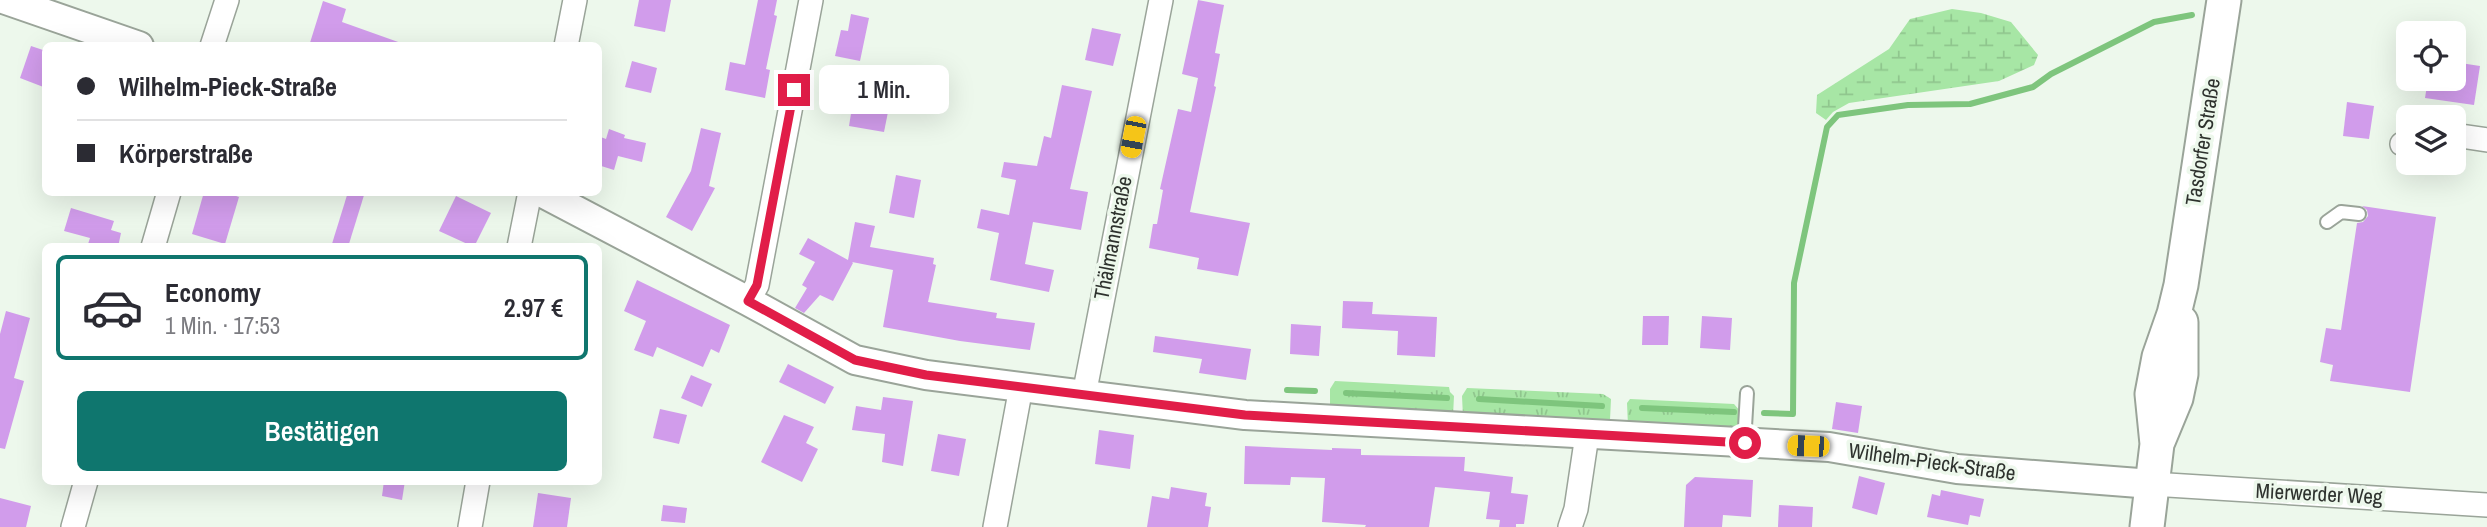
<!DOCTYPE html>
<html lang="de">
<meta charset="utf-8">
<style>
body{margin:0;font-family:"Archivo Narrow",sans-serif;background:#f7f7f7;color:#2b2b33;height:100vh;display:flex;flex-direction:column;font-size:26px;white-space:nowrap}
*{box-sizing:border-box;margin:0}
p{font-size:23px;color:#7c7c81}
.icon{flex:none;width:38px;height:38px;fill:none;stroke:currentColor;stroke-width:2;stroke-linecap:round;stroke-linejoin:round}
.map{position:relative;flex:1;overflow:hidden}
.sheet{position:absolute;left:42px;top:243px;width:560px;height:242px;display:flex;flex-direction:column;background:#fff;border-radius:10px;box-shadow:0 7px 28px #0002}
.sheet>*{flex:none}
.hud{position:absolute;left:42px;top:42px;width:560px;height:154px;border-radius:10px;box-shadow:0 7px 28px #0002;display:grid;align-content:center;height:154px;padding:0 35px;background:#fff}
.buttons{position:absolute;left:2396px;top:21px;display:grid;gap:14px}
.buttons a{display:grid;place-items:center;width:70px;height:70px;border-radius:10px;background:#fff;box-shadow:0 7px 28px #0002;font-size:35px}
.end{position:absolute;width:32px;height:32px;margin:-16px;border:9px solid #e11d48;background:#fff;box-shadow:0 0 0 4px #fff}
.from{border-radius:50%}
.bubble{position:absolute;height:49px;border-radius:10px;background:#fff;box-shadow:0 7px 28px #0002;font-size:23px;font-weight:600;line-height:49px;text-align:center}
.car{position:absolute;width:21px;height:42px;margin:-21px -10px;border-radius:9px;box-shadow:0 0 5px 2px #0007;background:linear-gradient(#f5c518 24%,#345 0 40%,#f5c518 0 76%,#345 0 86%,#f5c518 0)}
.hud b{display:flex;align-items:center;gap:24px;height:66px;font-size:26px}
.hud b+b{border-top:2px solid #e1e1e2}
.hud i{width:18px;height:18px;background:#2b2b33}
ul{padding:12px 0 0;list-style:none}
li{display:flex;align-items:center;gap:21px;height:105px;margin:0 14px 10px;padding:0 21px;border:4px solid transparent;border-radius:10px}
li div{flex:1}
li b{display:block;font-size:26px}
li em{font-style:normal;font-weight:600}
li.on{border-color:#0f766e}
li>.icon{width:63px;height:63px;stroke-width:1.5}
.cta{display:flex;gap:14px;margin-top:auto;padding:14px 35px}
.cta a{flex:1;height:80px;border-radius:10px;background:#0f766e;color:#fff;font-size:28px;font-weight:600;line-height:80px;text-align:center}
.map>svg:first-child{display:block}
.grass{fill:url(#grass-tufts)}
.wetland{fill:url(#wetland-marsh)}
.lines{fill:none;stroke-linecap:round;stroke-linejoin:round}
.stream{stroke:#7ec57d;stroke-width:6}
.building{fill:#d19ceb}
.service-casing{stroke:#9aa499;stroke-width:16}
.minor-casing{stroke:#9aa499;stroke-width:26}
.tertiary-casing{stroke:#9aa499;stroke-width:32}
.secondary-casing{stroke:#9aa499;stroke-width:37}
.service{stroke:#fff;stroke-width:12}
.minor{stroke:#fff;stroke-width:23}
.tertiary{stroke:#fff;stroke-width:28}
.secondary{stroke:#fff;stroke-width:33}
.route{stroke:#e11d48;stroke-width:9}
.labels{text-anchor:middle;stroke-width:7;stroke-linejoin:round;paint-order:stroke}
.street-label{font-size:21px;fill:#2e322e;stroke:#edf8ec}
</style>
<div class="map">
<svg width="2487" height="527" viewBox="0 0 2487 527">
<defs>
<pattern id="grass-tufts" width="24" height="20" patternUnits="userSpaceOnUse" patternTransform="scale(1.75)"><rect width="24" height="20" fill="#a7e6a5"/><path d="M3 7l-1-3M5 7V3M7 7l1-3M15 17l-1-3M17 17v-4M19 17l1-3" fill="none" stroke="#90c68e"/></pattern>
<pattern id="wetland-marsh" width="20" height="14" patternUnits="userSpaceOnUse" patternTransform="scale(1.75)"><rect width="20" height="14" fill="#a7e6a5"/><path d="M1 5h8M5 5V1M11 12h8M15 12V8" fill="none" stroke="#90c68e"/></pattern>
</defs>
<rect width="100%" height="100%" fill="#edf8ec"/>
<g class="grass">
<path d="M1335,381L1449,387L1450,392L1454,396L1453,416L1330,414V389Z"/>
<path d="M1467,388L1603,394L1611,399L1610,420L1554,418L1545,425C1524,410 1488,414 1463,417L1462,396Z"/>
<path d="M1630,399L1734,404L1740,411L1739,433L1710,432L1694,425L1644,422L1632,428L1628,426L1627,403Z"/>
</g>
<path class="wetland" d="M1952,9L1981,13L2011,22L2038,55L2034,65L1999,81L1849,103L1833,112L1826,120L1816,113L1817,95L1889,49L1910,19Z"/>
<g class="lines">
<g class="stream">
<path d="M1287,390L1315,391"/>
<path d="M1346,393L1447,398"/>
<path d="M1479,399L1602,406"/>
<path d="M1642,408L1734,412"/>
<path d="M1764,413L1793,414L1794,283L1827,127L1838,115L1908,105L1970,104L2033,87L2051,74L2154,22L2192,15"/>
</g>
</g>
<g class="building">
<path d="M639,0H671L665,32L634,26Z"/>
<path d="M758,0H777L774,15L777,16L766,69L770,70L765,98L725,90L730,62L745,65Z"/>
<path d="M1198,0L1224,5L1215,53L1220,54L1214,86L1216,87L1190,212L1250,223L1238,276L1197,269L1199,258L1149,248L1153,224H1157L1163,190L1160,189L1178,109L1191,112L1198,78L1182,74Z"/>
<path d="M323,1L346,9L342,22L401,43L400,46H309Z"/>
<path d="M851,14L869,18L860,61L835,56L841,30L848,31Z"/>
<path d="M1092,28L1121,34L1113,66L1085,60Z"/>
<path d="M31,46L46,51V88L20,78Z"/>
<path d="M632,61L657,68L651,93L625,87Z"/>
<path d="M2454,62L2480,66L2474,105L2425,98L2428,79H2454Z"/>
<path d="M1062,85L1092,91L1070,189L1088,192L1081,230L1033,222L1025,264L1054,270L1049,292L990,280L999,233L977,228L981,209L1009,215L1016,180L1001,177L1004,162L1037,166L1044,136L1051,138Z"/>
<path d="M854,95L890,102L884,132L849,126Z"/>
<path d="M2347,102L2374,106L2369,139L2343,136Z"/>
<path d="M701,128L721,133L709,186L715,188L692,231L666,217L691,171Z"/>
<path d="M609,129L625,135L624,138L646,143L642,162L618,156L614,170L598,165V136L606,139Z"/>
<path d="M896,175L921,180L914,218L889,213Z"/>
<path d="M204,192H225L239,197L225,244L192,234Z"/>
<path d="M348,192H365L348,247H331Z"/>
<path d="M456,196L491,213L474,247L439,231Z"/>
<path d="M2362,206L2436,217L2410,392L2330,381L2333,365L2320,362L2326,328L2341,330L2357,223L2363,222L2368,216L2367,210Z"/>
<path d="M71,208L114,221L111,230L121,233L118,247H87L90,238L64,231Z"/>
<path d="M855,222L875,226L870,247L934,258L933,264L936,265L928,302L997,313L996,318L1035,323L1030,350L960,341L883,327L893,270L852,262L853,263L833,301L820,295L804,313L795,308L807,288L802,285L815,262L799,254L808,238L848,260Z"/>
<path d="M637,280L730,325L719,353L711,349L703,367L657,347L653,357L634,350L646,321L624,311Z"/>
<path d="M1343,301L1373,302L1372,314L1437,317L1435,357L1397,355L1398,331L1342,328Z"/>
<path d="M6,311L30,318L14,378L24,381L5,449L0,448V334Z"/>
<path d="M1643,316H1669L1668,345H1642Z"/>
<path d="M1702,316L1732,318L1730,350L1700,348Z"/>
<path d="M1291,324L1321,326L1319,356L1290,354Z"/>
<path d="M1155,336L1251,349L1246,380L1199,373L1202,359L1153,352Z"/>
<path d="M788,364L834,387L825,404L779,382Z"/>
<path d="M691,375L712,384L702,407L681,398Z"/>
<path d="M883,397L913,401L903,466L882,462L885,434L852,430L856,406L881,410Z"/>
<path d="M1836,402L1862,406L1858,433L1832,429Z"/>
<path d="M660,409L687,415L679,444L653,438Z"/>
<path d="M784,415L814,427L806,443L818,449L802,482L761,462Z"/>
<path d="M1099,430L1134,435L1130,469L1095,464Z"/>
<path d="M938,434L966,439L959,476L931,471Z"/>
<path d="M1245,446L1332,450V448L1361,449V455L1465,457L1464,471L1513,477L1511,493L1528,495L1524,524H1516V527H1499L1500,520L1486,519L1490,492L1435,487L1429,527H1365L1366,525L1322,522L1325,478L1291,477L1290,485L1244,484Z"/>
<path d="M1859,476L1885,483L1877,515L1852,508Z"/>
<path d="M1695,477L1753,480L1751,517L1723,515L1722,527H1684L1686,485Z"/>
<path d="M384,481H405L402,500L382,496Z"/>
<path d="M1171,487L1207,493L1205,506L1211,507L1208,527H1147L1152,496L1169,499Z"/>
<path d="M1941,490L1984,499L1980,517L1970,515L1968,525L1927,517L1932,494L1940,496Z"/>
<path d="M538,493L571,498L567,527H533Z"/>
<path d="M0,498L31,506L26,527H0Z"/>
<path d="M663,505L687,508L685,523L661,521Z"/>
<path d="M1779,505L1813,507L1812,527H1778Z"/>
</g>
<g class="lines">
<g class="service-casing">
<g id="service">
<path d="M2327,222L2341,212L2359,214"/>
<path d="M1744,444L1747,393"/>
</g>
</g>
<g class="minor-casing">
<g id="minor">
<path d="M212,46L227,0"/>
<path d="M566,46L575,0"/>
<path d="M2454,135L2487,140"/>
<path d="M2402,144L2408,143"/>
<path d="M153,247L169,192"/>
<path d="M519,247L530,192"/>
<path d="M748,301L757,285L811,0"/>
<path d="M1084,395L1161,0"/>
<path d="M2152,484L2487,505"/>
<path d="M73,527L86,481"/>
<path d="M470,527L478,481"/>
<path d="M995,527L1021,387"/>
<path d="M1570,527L1576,509L1587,435"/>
</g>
</g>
<g class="tertiary-casing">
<g id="tertiary">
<path d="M6,0L139,46"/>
<path d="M541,192L748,301L855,360L926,375L1245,415L1829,447L1957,469L2152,484"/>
</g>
</g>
<g class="secondary-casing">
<g id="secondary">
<path d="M2159,439L2176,398L2181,374V322"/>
<path d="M2147,527L2157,444L2152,394L2159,357L2174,314L2181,285L2224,0"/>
</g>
</g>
<use href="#service" class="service"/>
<use href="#minor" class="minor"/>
<use href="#tertiary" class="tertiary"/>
<use href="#secondary" class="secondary"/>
</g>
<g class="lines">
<path class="route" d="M794,90L757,285L748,301L855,360L926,375L1245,415L1745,443"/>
</g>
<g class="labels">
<g class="street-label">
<text transform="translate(2203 142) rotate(-81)" y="7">Tasdorfer Straße</text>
<text transform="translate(1113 238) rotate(-79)" y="7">Thälmannstraße</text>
<text transform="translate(1932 462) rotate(8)" y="7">Wilhelm-Pieck-Straße</text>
<text transform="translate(2319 494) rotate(3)" y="7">Mierwerder Weg</text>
</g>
</g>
</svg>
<div class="buttons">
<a><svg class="icon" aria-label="locate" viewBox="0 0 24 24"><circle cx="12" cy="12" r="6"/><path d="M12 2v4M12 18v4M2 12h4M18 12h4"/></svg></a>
<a><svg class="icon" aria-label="layers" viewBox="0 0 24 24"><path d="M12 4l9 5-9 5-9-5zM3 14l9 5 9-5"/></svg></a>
</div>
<i class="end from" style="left:1745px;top:443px"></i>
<i class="end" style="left:794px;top:90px"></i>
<div class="bubble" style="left:819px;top:65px;width:130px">1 Min.</div>
<i class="car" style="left:1133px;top:137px;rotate:191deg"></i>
<i class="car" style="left:1808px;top:446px;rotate:272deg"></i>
<div class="hud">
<b><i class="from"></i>Wilhelm-Pieck-Straße</b>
<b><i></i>Körperstraße</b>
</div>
<section class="sheet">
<ul>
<li class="on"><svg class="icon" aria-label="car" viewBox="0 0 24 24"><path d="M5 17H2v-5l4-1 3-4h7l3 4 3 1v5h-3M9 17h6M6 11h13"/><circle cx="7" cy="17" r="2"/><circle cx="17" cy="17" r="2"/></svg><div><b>Economy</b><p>1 Min. · 17:53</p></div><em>2.97 €</em></li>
</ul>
<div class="cta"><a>Bestätigen</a></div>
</section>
</div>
